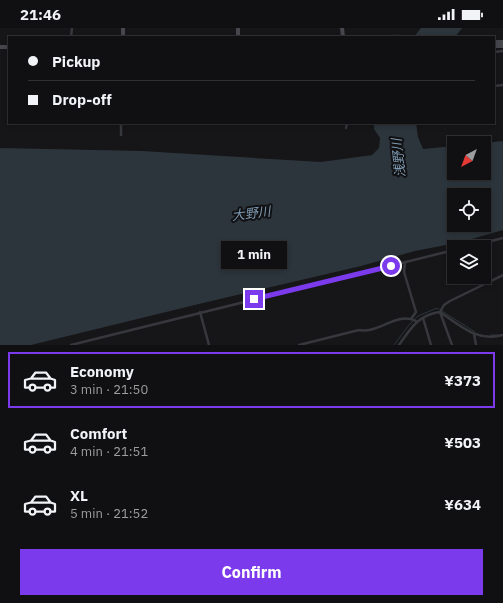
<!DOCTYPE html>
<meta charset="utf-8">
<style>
body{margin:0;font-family:"IBM Plex Sans","Noto Sans JP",sans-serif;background:#19191b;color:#f1f3f6;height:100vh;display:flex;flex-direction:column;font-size:15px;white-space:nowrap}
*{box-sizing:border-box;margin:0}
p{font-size:13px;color:#9c9d9f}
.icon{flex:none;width:22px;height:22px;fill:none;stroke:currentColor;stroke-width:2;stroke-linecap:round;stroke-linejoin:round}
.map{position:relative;height:317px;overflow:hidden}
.drawer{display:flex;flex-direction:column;background:#101012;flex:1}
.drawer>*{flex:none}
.banner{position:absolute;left:8px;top:8px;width:487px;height:88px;border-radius:0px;box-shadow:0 2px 6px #0003,0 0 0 1px #303032;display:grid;align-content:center;height:88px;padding:0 20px;background:#101012}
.needle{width:26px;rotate:221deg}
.fabs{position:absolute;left:447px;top:108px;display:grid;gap:8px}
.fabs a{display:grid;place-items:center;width:44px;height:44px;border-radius:0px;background:#101012;box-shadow:0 2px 6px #0003,0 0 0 1px #303032;font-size:20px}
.end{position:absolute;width:18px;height:18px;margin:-9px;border:5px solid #7c3aed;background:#fff;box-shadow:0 0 0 2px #fff}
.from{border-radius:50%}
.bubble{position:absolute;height:28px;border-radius:0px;background:#101012;box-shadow:0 2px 6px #0003,0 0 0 1px #303032;font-size:13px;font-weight:800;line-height:28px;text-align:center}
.banner b{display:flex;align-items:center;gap:14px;height:38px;font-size:15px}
.banner b+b{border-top:1px solid #303032}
.banner i{width:10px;height:10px;background:#f1f3f6}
ul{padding:7px 0 0;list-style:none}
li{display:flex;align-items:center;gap:12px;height:56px;margin:0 8px 6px;padding:0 12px;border:2px solid transparent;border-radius:0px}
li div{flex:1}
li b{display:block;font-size:15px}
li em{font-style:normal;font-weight:800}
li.on{border-color:#7c3aed}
li>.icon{width:36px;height:36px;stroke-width:1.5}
.cta{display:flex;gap:8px;margin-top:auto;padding:8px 20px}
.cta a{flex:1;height:46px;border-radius:0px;background:#7c3aed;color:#fff;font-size:16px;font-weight:800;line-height:46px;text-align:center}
.status{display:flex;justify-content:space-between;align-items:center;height:28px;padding:0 20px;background:#101012;direction:ltr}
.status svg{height:11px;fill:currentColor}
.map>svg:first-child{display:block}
.water{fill:#2c353c;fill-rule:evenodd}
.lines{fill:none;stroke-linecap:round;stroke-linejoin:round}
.stream{stroke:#2c353c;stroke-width:1}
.street{stroke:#37383d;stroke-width:2.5}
.secondary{stroke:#45474d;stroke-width:4}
.route{stroke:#7c3aed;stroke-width:5}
.labels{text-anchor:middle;stroke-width:4;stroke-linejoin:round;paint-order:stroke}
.water-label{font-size:13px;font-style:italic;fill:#7f9bb3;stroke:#111113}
</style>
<div class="status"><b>21:46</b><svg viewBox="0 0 49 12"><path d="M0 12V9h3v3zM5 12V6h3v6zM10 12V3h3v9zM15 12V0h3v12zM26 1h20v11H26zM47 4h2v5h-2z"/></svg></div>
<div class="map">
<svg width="503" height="317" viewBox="0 0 503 317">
<rect width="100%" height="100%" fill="#161618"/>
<g class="water">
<path d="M421,0H462L455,9H414Z"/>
<path d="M374,95H416L418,109L423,121L454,118V145H484V115L503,113V202L461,214L415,223L361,238L203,275L31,317H0V120L142,123L321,134L372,127L379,120L380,110L374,101ZM454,167H484V197H454Z"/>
</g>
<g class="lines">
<g class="stream">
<path d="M442,283L475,304"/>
<path d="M491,307H498"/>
<path d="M394,317L409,297L418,288L437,280L439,281"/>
</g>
<g class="street">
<path d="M71,9L72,0"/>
<path d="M339,9L400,8"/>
<path d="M494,24L503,23"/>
<path d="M494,58L503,57"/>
<path d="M346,100L347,95"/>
<path d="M121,107V95"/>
<path d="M468,219L503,210"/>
<path d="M405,234L404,244L416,284L411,291"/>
<path d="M200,284L209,317"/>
<path d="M423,290L431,317"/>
<path d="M474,306L476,317"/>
<path d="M71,317L454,222"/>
<path d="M299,317L359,302C379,306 397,283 416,293"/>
<path d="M399,317C411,300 418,287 440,284C461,298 476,314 503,307"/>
<path d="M452,317L440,284L444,277L450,273L503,247"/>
</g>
<g class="secondary">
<path d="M342,0L343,9"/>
<path d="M123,9V0"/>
<path d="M238,9V0"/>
<path d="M494,14H503"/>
<path d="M494,18H503"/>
<path d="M0,19H9"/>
</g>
</g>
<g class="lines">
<path class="route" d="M254,271L391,238"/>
</g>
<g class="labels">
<g class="water-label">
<text transform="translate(398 130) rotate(-96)" y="5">浅野川</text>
<text transform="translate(251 185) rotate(-7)" y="5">大野川</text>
</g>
</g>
</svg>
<div class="fabs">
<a><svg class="needle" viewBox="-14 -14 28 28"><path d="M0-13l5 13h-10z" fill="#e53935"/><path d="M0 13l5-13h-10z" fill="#9c9d9f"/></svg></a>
<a><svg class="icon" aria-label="locate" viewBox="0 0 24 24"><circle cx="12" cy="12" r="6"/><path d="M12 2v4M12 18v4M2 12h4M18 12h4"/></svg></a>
<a><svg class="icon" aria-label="layers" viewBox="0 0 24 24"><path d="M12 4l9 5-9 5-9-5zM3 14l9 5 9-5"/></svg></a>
</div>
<i class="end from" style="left:391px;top:238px"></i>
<i class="end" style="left:254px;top:271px"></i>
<div class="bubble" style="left:221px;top:213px;width:66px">1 min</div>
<div class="banner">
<b><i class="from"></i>Pickup</b>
<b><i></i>Drop-off</b>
</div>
</div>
<section class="drawer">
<ul>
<li class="on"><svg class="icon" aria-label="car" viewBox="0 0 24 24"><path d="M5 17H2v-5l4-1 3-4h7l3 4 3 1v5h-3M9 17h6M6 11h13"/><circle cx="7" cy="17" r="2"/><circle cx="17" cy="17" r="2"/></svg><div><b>Economy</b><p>3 min · 21:50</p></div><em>¥373</em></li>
<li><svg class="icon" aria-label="car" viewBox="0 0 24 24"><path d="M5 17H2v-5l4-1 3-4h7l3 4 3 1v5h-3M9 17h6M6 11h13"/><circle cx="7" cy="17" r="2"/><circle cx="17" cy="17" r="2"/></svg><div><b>Comfort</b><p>4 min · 21:51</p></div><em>¥503</em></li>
<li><svg class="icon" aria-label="car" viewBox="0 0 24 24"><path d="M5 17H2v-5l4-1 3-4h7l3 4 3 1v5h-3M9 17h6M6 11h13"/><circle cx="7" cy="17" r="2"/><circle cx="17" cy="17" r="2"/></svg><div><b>XL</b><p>5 min · 21:52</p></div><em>¥634</em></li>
</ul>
<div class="cta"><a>Confirm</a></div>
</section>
